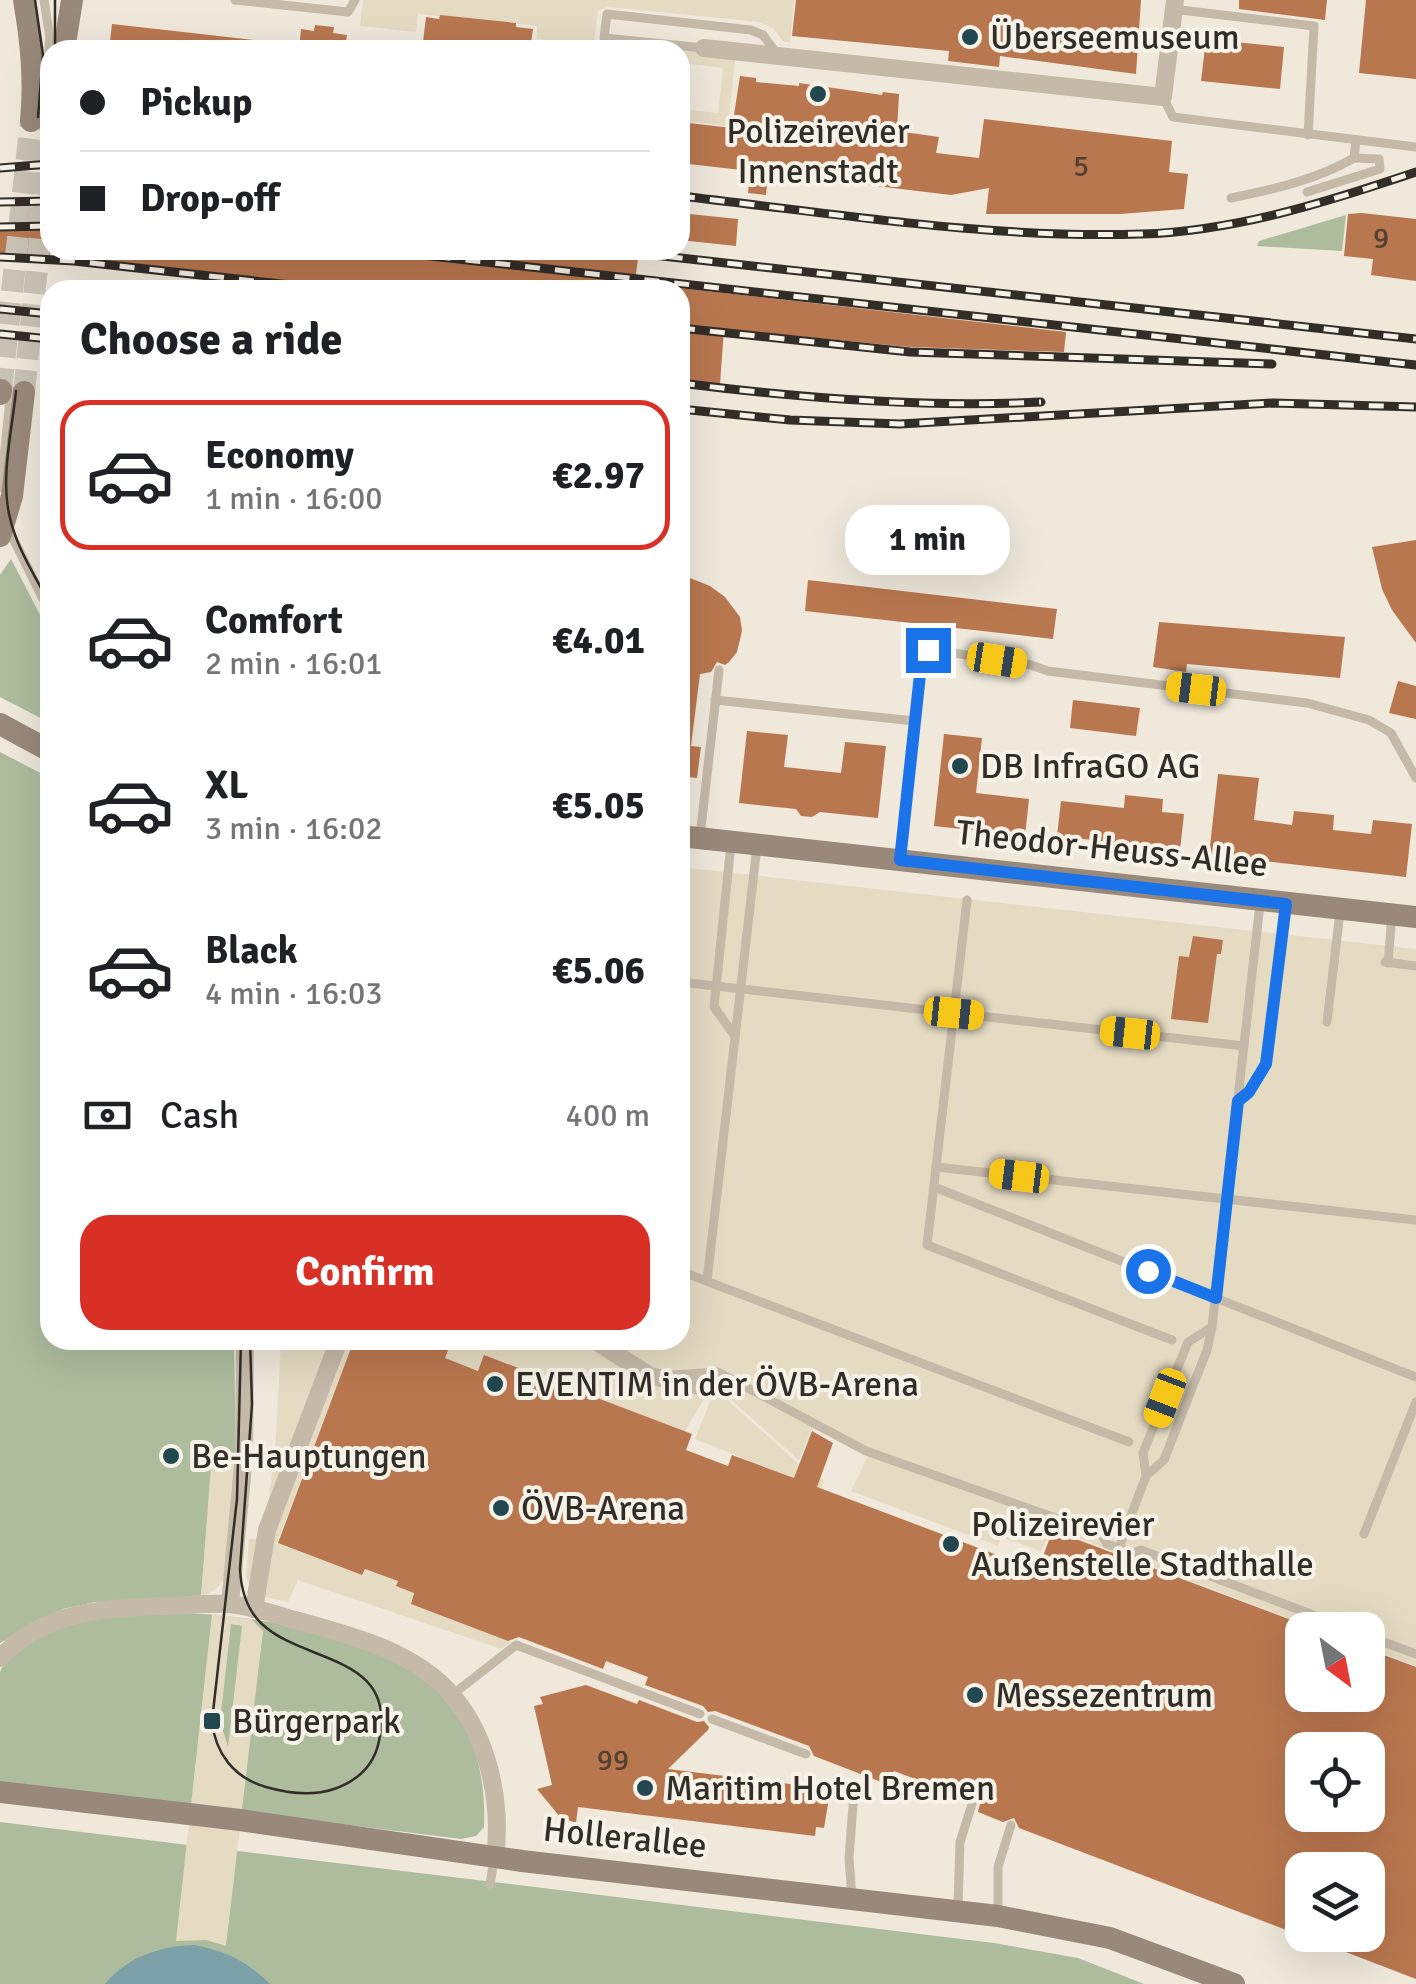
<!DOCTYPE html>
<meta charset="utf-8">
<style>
body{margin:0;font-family:Signika,sans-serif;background:#f6f6f6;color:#202124;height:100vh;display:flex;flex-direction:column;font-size:38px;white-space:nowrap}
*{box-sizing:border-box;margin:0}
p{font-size:32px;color:#757577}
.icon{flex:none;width:55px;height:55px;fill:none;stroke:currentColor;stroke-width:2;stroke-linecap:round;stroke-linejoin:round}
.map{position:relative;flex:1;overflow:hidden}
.panel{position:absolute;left:40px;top:280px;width:650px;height:1070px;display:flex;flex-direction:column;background:#fff;border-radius:30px;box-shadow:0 10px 40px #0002}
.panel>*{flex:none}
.top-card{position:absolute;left:40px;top:40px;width:650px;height:220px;border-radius:30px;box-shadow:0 10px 40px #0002;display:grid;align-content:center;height:220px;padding:0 40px;background:#fff}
.needle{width:65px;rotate:148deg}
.buttons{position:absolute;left:1285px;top:1612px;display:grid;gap:20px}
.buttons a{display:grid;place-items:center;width:100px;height:100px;border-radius:20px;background:#fff;box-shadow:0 10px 40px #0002;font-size:50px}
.end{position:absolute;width:45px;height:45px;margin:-22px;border:12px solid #1a73e8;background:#fff;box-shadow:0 0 0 5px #fff}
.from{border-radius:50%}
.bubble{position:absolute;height:70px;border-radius:30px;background:#fff;box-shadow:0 10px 40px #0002;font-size:32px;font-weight:700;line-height:70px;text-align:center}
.car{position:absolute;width:30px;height:60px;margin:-30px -15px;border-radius:12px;box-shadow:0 0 8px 2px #0007;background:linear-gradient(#f5c518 24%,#345 0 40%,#f5c518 0 76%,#345 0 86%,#f5c518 0)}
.top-card b{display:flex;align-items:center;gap:35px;height:95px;font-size:38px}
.top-card b+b{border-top:2px solid #e0e0e0}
.top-card i{width:25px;height:25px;background:#202124}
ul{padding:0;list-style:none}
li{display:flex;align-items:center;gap:30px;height:150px;margin:0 20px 15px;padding:0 20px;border:5px solid transparent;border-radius:30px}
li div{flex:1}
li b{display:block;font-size:38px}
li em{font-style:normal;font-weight:700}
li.active{border-color:#d93025}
li>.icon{width:90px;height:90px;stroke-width:1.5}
h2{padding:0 40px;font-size:45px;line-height:120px}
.pay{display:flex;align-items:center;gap:25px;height:110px;padding:0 40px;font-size:38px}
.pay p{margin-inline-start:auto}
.button{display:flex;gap:20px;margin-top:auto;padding:20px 40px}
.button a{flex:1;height:115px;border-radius:30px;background:#d93025;color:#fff;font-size:40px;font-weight:700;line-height:115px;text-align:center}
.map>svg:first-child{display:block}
.green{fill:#adbc9d}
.plaza{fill:#e5dbc3;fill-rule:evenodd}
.water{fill:#7da1a9}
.building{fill:#b9774f;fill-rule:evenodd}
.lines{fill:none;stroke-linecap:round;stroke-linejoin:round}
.secondary-tunnel{stroke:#c9c3b7;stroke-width:22;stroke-dasharray:22 11;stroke-linecap:butt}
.lane{stroke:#c5b9a8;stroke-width:9}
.street{stroke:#c5b9a8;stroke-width:18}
.secondary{stroke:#99897a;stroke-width:22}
.tram{stroke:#332d28;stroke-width:2.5}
.rail-casing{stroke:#332d28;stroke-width:9}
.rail{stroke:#f7f2e7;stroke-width:5;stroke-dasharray:15;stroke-linecap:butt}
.route{stroke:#1a73e8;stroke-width:12}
.poi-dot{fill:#224750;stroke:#f7f2e7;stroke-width:4}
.labels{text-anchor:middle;stroke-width:8;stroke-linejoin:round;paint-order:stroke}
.number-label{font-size:30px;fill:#544032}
.poi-label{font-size:35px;fill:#332d28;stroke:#f7f2e7;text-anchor:start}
.street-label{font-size:35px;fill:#332d28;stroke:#f7f2e7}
</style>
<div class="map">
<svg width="1416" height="1984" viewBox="0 0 1416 1984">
<rect width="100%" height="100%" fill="#efe8db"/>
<g class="green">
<path d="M1346,215L1342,251L1257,246L1259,241Z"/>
<path d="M11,559L50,634V723L0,697V575Z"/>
<path d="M0,752L50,778V1340H234L236,1454L213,1452L201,1598L95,1602L63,1609L0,1643Z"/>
<path d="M122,1614C152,1614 183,1612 214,1615C282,1620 391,1644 441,1694C476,1729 486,1780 484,1827L476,1836L461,1839L0,1781C0,1762 0,1685 0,1672C16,1632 87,1621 122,1614Z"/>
<path d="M0,1822L994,1943L1078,1958L1144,1984H0Z"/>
</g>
<g class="plaza">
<path d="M363,0H794L790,42H784L773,28L759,22L608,7L598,11L594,45L537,39V26L418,14L416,32L360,26Z"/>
<path d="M666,44L736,52L728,126L680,120V109L718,113L723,68L681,63L680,69V50H666Z"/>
<path d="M680,867L1416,949V1666L1368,1648V1630H1320L1052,1528L1041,1551L1001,1537L998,1546L851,1491L869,1454L812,1428L799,1460L713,1384L676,1446L445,1358L448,1348L427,1340H680Z"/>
<path d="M281,1340H354L277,1543L362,1575L365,1569L398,1581L414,1593L411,1604L511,1642L501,1649L298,1580L288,1602L253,1594L246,1577L249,1539H263L275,1453Z"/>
<path d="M715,1389L799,1464L797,1470L800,1465L824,1480L816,1499L794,1478L695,1439Z"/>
<path d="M212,1452L236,1454L225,1578L217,1588L201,1598Z"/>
<path d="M212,1614L251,1619L263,1631L226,1946L206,1940L176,1941ZM231,1624L242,1626L228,1747L220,1721Z"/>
</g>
<path class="water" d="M195,1945C226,1951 248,1962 270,1984H105C128,1956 161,1946 195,1945Z"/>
<g class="building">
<path d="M796,0H1141L1136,74L1000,56L999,67L948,61L949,51L792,36Z"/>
<path d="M1239,0H1327L1325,20L1239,9Z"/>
<path d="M1366,0H1416V79L1359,73Z"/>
<path d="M440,15L516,23V27L533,29L530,50H422L426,17L439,19Z"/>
<path d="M112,24L254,40L253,50H109Z"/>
<path d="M315,25L334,27L333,33L347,35L345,50H299L301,29L314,31Z"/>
<path d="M1206,39L1284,47L1280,89L1201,81Z"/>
<path d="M740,76L756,78V82L799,86V83L882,95L883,92L899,94L897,131L939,137L936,153L979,158L984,119L1172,141L1169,172L1188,174L1184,209L1120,214H986L989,188L951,195L768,173L766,195L748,193L750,171L680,163V122L732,128Z"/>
<path d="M680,213L738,219L736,246L680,240Z"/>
<path d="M1362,213L1416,219V281L1371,275L1373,259L1344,256L1348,214Z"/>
<path d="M50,230V256L0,253V231Z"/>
<path d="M103,250H639L634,290H263L264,278L102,260Z"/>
<path d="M680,288L1066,332L1064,352L909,347L724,329L720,384L680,379Z"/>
<path d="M1416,540V643L1392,610L1382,589L1372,547Z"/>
<path d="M680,574L710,586L725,597L740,617L742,631L737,652L729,662L725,665L717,662L711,672L700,674L691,746L701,747L697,778L680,776Z"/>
<path d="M808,580L1057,609L1053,639L805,611Z"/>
<path d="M1159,622L1345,637L1340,678L1187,664L1186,672L1153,667Z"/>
<path d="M1398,681L1416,686V719L1389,713Z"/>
<path d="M1073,700L1140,708L1136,736L1070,728Z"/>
<path d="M747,731L788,735L784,767L841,773L845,742L886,746L878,818L820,812L812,817L801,816L796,809L739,803Z"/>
<path d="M944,734L982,738L976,793L1029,799L1025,836L934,826Z"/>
<path d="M1218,774L1259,778L1254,820L1292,825L1294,811L1334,815L1333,830L1371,834L1373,820L1412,824L1406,877L1209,855Z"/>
<path d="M1125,795L1163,799L1162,812L1184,814L1180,850L1057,836L1061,801L1124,808Z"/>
<path d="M1193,936L1223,940L1221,954H1217L1208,1023L1171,1019L1179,956L1189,957Z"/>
<path d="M354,1340H427L449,1348L445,1358L478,1371L484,1355L692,1434L686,1450L728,1466L732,1455L794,1478L812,1431L833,1443L817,1487L1013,1561L1015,1555L1040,1564L1051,1535L1058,1538L1060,1533L1302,1624V1695H1368V1649L1416,1667V1979L1304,1936L1368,1935V1870H1302V1936L1019,1828L1014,1818L1003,1822L978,1812L981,1800L976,1794L966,1798L894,1771L889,1785L814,1756L809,1746L715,1711L708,1712L703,1706L645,1685L648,1677L606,1661L603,1669L519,1637L508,1641L411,1604L414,1593L396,1586L398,1581L365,1569L362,1575L278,1543ZM1302,1750H1368V1815H1302Z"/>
<path d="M586,1685L637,1704L639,1700L697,1722L704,1721L709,1727L708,1730L668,1769L822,1788L821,1796L829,1798L824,1828L816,1827L815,1836L578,1807L576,1823L560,1817L537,1789L552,1785L534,1706L543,1704L540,1697Z"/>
</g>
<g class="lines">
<g class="secondary-tunnel">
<path d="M1,390L31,121"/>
<path d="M24,392L50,143"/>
</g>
<g class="lane">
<path d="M235,0L348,12L355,0"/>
<path d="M1173,9L1314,26L1308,135"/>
<path d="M704,48L604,38L607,14L751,30L763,35L777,54"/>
<path d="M1163,97L1173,117L1416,147"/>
<path d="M42,126L50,38L44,0"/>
<path d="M1307,192L1380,169L1379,159L1354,158"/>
<path d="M1231,198C1274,189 1316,180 1354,158L1356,140"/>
<path d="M3,467L11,390"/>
<path d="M2,488L3,466"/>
<path d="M8,528L50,613"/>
<path d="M715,700L915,721"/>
<path d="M700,836L719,670"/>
<path d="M731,844L714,1007L735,1036"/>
<path d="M901,857L922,656L928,649L1031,665L1048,671L1307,703L1369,720L1391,733L1416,778"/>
<path d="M967,900L927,1245L1172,1340"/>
<path d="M1385,962L1416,966"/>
<path d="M1388,963L1392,915"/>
<path d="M680,982L1244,1046"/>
<path d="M1327,1022L1340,912"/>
<path d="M1238,1101L1249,1092L1266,1064L1286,905"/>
<path d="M936,1167L1416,1220"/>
<path d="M934,1187L1416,1377"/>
<path d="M680,1271L1129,1442"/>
<path d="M707,1281L757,846"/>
<path d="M672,1375L718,1372L866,1451L1101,1534L1107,1544L1133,1553L1141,1550L1353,1630"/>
<path d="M1146,1476L1143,1453L1188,1342L1212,1327"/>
<path d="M1364,1534L1416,1402"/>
<path d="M1121,1542L1146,1476L1164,1460L1207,1350L1212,1327L1260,904"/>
<path d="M1368,1636L1416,1654"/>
<path d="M452,1695L516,1645L700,1714"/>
<path d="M712,1719L806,1754"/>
<path d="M490,1885L494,1860"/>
<path d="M852,1897L849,1858L854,1792"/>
<path d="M958,1907L960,1842L973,1801"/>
<path d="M998,1913V1867L1011,1825"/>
</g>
<g class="street">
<path d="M704,48L1163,97L1175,0"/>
<path d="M594,1340L650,1376L715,1389"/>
<path d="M230,1604L244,1455L245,1340"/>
<path d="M254,1609L267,1530L339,1340"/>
<path d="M0,1658C45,1610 107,1608 168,1606C188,1605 209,1603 229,1604C251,1606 274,1614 295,1620C349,1635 412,1650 451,1694C489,1737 502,1803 495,1858"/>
</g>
<g class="secondary">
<path d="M24,0C31,41 35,79 31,121"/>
<path d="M64,50L72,0"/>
<path d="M0,394L1,390"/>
<path d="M0,536L12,496L24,392"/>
<path d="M0,724L50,751"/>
<path d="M680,836L1416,917"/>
<path d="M0,1792L240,1820L522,1861L998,1916L1110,1938L1234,1984"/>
</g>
<g class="tram">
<path d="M35,0L43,55L38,117"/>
<path d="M55,50V0"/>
<path d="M16,391C12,431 0,479 10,518C17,549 36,577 50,605"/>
<path d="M241,1340L237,1499L212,1721C215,1753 234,1778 266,1787C287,1793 313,1796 334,1789C357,1781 374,1766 379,1741C398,1654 304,1664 262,1624C247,1610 241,1590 240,1569L252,1404L250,1340"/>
</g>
<g class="rail-casing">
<g id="rail">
<path d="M0,168L50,164"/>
<path d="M680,196C833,213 988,239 1142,234C1236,231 1327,202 1416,172"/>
<path d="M0,202L50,201"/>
<path d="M0,227L50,226"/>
<path d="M376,250L1416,365"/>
<path d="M608,250L1416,339"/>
<path d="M0,257L74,261L336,290"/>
<path d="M0,309L50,314"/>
<path d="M680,328L910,352L1272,364"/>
<path d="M0,334L50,339"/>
<path d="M680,383C799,398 921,408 1041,402"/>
<path d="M680,409L790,420L900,424L1273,403L1416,407"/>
</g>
</g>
<use href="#rail" class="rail"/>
</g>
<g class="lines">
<path class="route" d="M928,650L922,656L900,860L1286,904L1266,1064L1249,1092L1238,1101L1216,1298L1148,1271"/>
</g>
<g class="poi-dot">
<circle cx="970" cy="37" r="10"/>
<circle cx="818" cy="94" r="10"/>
<circle cx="960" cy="766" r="10"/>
<circle cx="495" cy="1384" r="10"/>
<circle cx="171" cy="1456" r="10"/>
<circle cx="501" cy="1508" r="10"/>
<circle cx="951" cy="1544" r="10"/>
<circle cx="975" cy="1695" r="10"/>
<rect x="202" y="1711" width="20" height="20" rx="5"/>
<circle cx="645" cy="1788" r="10"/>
</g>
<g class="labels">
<g class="number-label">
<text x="1081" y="176">5</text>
<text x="1381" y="248">9</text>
<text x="613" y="1770">99</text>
</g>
<g class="poi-label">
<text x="990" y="49">Überseemuseum</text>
<text x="818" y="143" text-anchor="middle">Polizeirevier<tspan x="818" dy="40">Innenstadt</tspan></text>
<text x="980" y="778">DB InfraGO AG</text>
<text x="515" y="1396">EVENTIM in der ÖVB-Arena</text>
<text x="191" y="1468">Be-Hauptungen</text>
<text x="521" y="1520">ÖVB-Arena</text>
<text x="971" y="1536">Polizeirevier<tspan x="971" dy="40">Außenstelle Stadthalle</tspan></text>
<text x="995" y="1707">Messezentrum</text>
<text x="232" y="1733">Bürgerpark</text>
<text x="665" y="1800">Maritim Hotel Bremen</text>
</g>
<g class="street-label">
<text transform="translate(1112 848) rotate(6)" y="12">Theodor-Heuss-Allee</text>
<text transform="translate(625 1837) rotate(6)" y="12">Hollerallee</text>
</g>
</g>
</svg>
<div class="buttons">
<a><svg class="needle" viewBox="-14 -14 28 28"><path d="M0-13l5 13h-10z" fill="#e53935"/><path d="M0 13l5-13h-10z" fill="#757577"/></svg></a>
<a><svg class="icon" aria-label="locate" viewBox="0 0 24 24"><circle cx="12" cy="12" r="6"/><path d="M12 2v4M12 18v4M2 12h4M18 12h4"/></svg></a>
<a><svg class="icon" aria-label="layers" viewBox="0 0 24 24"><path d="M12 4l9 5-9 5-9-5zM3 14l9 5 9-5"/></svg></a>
</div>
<i class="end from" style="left:1148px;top:1271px"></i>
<i class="end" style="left:928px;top:650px"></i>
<div class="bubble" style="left:845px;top:505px;width:165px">1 min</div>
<i class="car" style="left:997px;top:660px;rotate:99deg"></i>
<i class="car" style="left:1196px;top:689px;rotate:277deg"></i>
<i class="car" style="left:954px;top:1013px;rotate:96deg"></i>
<i class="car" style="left:1130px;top:1033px;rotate:276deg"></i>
<i class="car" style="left:1019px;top:1176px;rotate:277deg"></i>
<i class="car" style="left:1165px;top:1398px;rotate:201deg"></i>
<div class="top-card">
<b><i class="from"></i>Pickup</b>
<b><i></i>Drop-off</b>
</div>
<section class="panel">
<h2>Choose a ride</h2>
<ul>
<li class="active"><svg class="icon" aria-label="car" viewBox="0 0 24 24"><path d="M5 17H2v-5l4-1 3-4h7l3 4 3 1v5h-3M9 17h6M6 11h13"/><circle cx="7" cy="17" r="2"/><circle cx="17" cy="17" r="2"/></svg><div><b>Economy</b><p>1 min · 16:00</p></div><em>€2.97</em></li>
<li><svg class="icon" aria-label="car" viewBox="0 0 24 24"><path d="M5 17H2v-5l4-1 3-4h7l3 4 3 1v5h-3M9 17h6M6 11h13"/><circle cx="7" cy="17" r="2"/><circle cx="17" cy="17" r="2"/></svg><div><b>Comfort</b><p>2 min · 16:01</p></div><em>€4.01</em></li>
<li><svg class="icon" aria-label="car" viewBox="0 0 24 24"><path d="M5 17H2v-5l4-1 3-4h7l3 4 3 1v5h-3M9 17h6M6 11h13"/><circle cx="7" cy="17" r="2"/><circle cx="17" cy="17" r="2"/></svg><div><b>XL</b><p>3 min · 16:02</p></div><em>€5.05</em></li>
<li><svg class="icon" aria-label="car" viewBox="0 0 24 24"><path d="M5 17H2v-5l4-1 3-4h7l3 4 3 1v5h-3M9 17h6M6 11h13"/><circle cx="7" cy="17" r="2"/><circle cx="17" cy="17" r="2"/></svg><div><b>Black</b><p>4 min · 16:03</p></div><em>€5.06</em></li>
</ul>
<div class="pay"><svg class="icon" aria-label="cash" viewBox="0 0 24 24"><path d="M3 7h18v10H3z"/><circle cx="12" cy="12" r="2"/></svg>Cash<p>400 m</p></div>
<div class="button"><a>Confirm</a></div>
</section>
</div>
